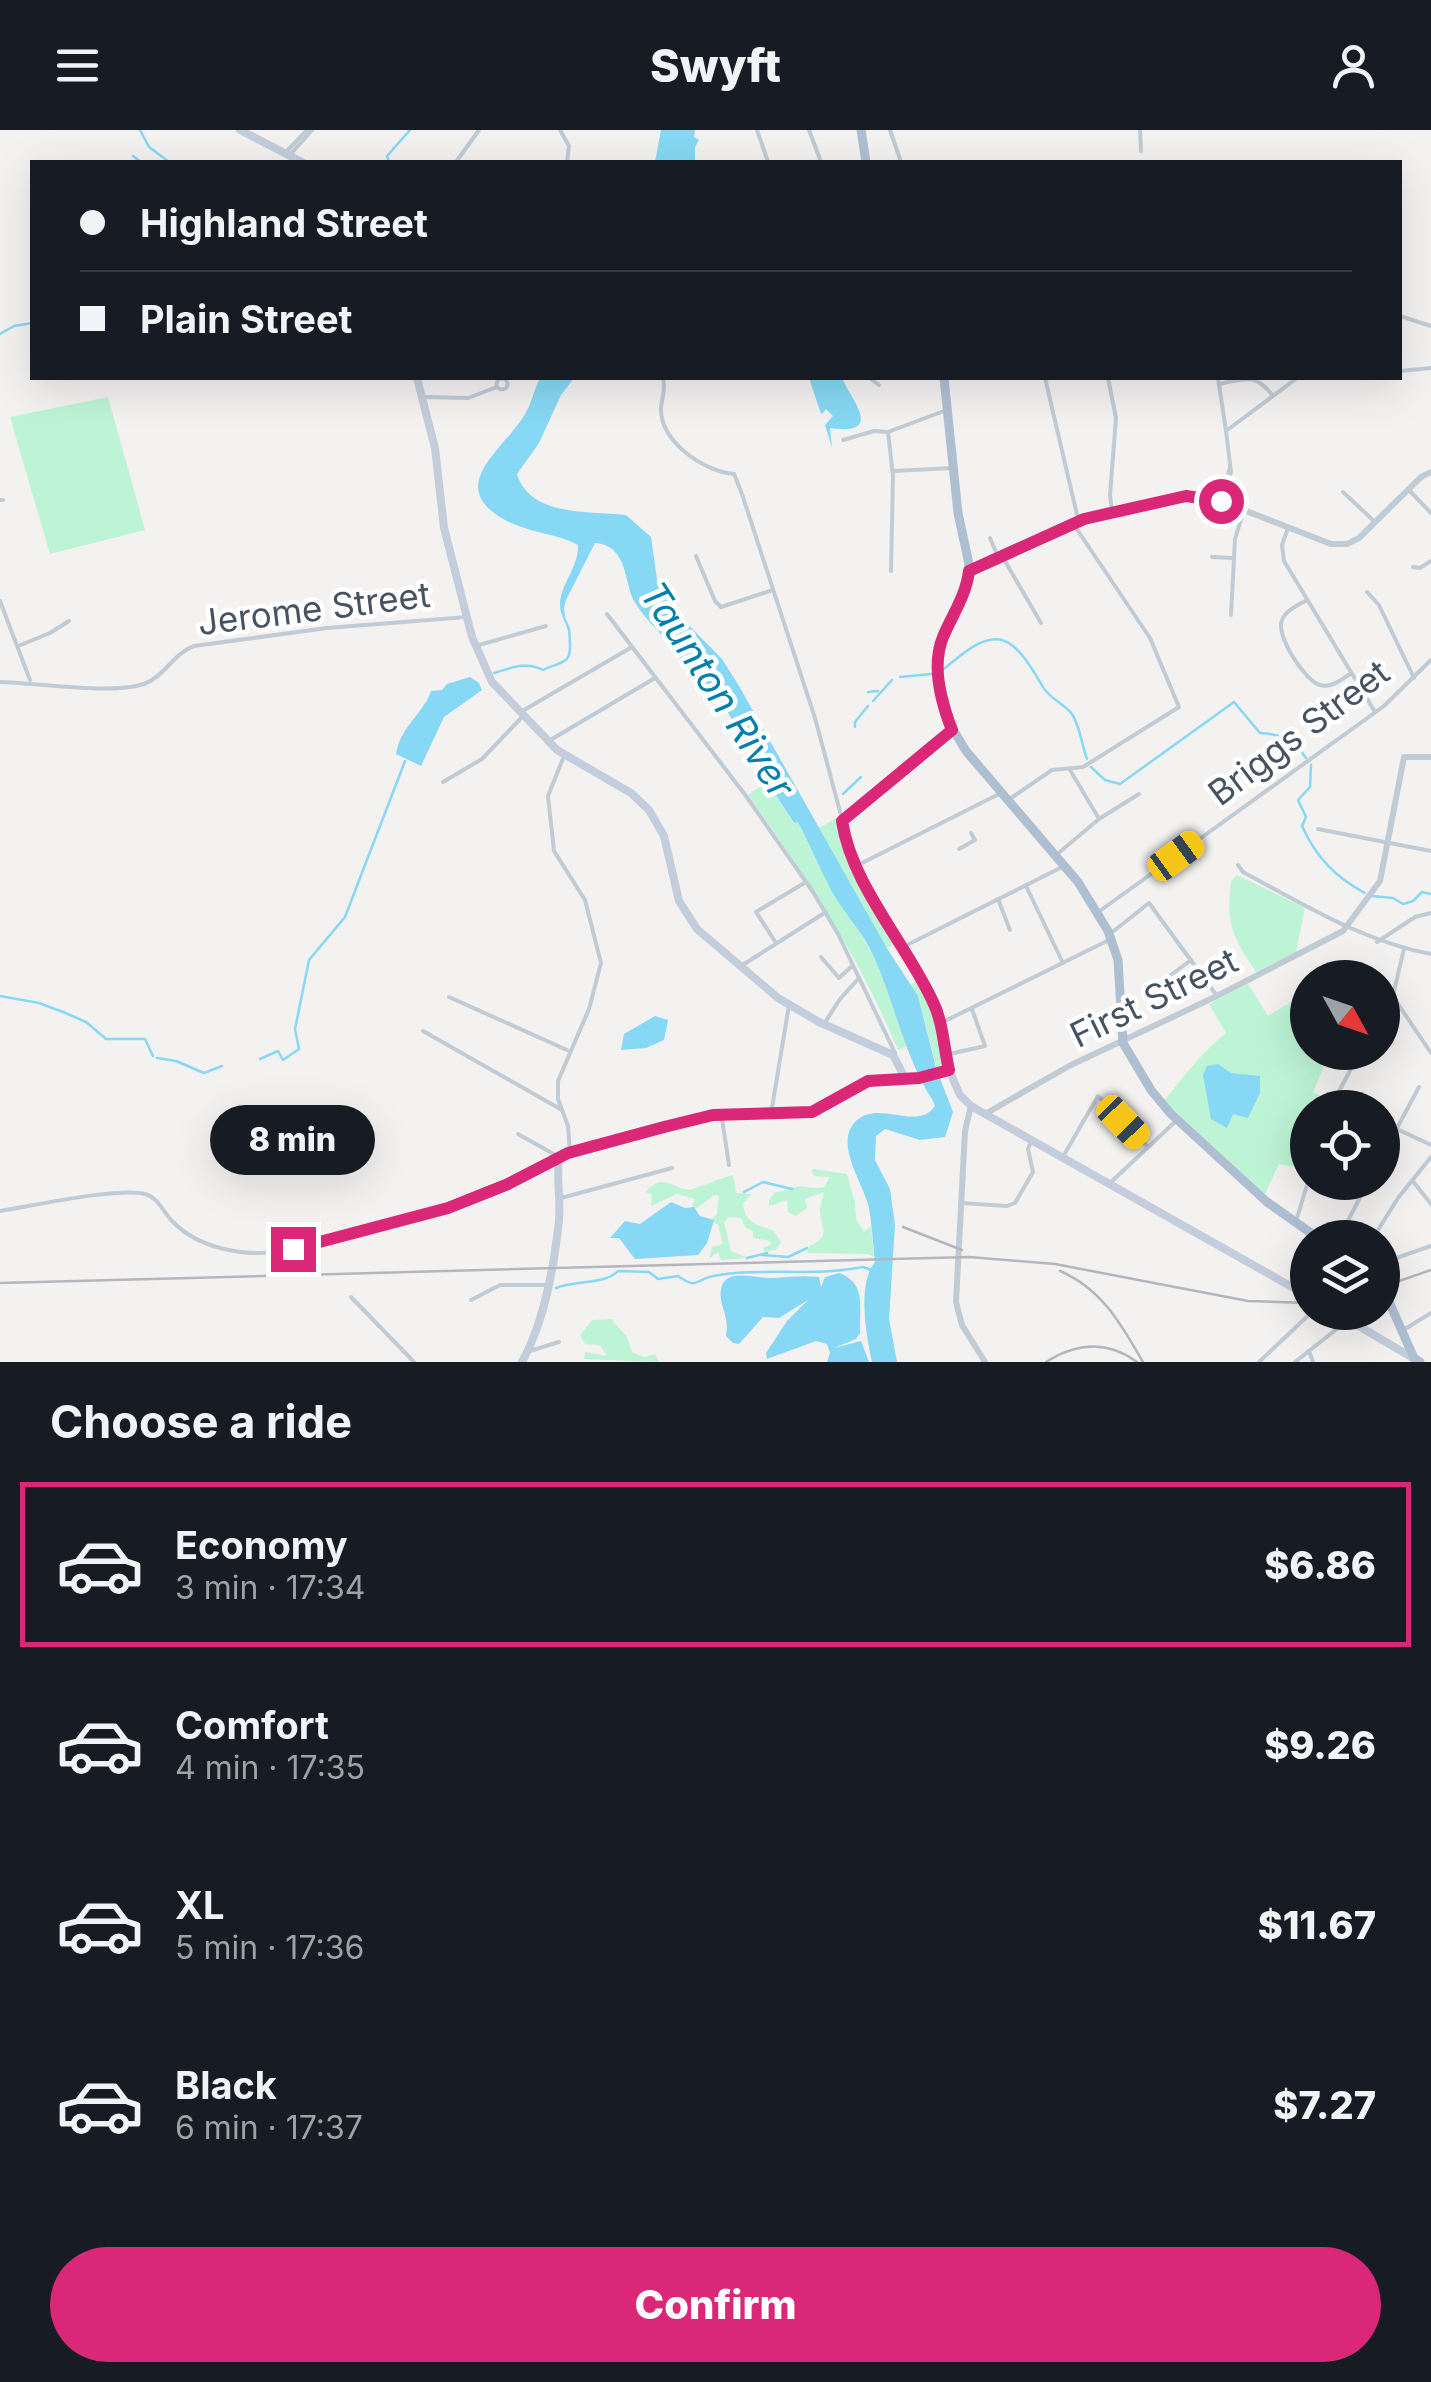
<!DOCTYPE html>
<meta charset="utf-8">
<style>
body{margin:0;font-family:Inter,sans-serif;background:#242831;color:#f1f3f6;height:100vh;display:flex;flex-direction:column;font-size:38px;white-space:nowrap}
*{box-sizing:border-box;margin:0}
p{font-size:32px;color:#9ea1a6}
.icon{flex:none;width:55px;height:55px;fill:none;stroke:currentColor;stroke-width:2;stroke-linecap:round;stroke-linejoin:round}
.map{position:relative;height:1232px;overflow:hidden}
.sheet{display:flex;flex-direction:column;background:#171b24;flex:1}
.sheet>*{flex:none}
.top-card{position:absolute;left:30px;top:30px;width:1372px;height:220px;border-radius:0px;box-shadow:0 10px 40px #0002;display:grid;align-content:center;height:220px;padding:0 50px;background:#171b24}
.needle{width:65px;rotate:130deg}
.buttons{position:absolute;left:1290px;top:830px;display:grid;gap:20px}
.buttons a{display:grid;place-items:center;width:110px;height:110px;border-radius:50%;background:#171b24;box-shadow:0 10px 40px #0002;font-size:50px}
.end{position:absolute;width:45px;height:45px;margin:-22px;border:12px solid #db2777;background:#fff;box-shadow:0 0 0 5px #fff}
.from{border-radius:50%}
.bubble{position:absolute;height:70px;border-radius:35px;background:#171b24;box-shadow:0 10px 40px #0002;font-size:32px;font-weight:800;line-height:70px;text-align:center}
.car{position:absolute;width:30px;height:60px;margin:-30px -15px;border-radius:12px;box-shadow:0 0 8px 2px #0007;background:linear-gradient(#f5c518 24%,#345 0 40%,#f5c518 0 76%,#345 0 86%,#f5c518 0)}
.top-card b{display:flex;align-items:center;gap:35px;height:95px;font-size:38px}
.top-card b+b{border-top:2px solid #363941}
.top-card i{width:25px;height:25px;background:#f1f3f6}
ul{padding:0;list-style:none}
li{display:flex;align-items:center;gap:30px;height:165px;margin:0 20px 15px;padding:0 30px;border:5px solid transparent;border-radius:0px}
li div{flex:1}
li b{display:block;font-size:38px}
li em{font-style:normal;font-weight:800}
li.current{border-color:#db2777}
li>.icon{width:90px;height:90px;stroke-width:1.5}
h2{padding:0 50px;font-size:45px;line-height:120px}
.cta{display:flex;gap:20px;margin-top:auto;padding:20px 50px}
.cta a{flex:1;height:115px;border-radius:60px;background:#db2777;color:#fff;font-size:40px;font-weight:800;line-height:115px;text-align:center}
header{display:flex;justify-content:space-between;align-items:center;height:130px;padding:0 50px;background:#171b24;font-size:45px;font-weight:800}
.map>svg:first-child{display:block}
.green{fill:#bdf4d5}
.water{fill:#87d8f4}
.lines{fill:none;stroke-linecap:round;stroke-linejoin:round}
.stream{stroke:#87d8f4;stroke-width:2.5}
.minor{stroke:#c1cbd4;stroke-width:4}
.tertiary{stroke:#c1cbd4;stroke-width:6}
.secondary{stroke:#c3cddb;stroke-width:8}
.primary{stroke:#afbfd2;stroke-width:9}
.rail{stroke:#b3b6bc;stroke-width:2.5}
.route{stroke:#db2777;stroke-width:12}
.labels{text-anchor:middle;stroke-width:9;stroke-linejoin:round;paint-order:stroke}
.street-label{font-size:35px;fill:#475361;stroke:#fff}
.water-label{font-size:38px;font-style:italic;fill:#027faa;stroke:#fff}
</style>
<header><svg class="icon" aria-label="menu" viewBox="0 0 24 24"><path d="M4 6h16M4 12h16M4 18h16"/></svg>Swyft<svg class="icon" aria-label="person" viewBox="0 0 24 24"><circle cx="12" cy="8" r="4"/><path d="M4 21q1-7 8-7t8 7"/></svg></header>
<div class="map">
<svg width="1431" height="1232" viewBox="0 0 1431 1232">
<rect width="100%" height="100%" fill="#f4f1f1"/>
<g class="green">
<path d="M108,267L145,400L50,424L10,287Z"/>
<path d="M764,654L771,657L793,693L798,692L834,766L846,779L874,827L897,882L907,916L898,920C860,828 807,747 748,665Z"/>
<path d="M838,687L846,723L894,814L887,818L819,698Z"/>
<path d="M1237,745L1305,778L1296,822L1256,842C1232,806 1226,795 1231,751Z"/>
<path d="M916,851L930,874L943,931L937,939L918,866L910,855Z"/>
<path d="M1248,854L1268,886L1291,872L1307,882L1308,922L1329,923L1313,963L1319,965L1314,977L1308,978L1307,997L1293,1037L1279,1034L1265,1064L1164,971C1184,946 1201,923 1226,903L1209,874Z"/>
<path d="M814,1039L847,1044L855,1073L856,1089L864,1102L871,1096L874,1127L868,1124L807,1123L809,1116C832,1106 821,1100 820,1080C820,1074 823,1068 824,1062L805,1069L807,1078L796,1086L788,1082L787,1070L769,1076V1070L775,1062C784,1062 788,1059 796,1057C805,1055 814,1060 824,1057L830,1047L815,1046L811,1041Z"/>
<path d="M733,1045L736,1063L752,1064L743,1073C745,1094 758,1095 774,1101L781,1112L776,1120L765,1122L763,1118L772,1114L770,1111L753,1108V1101L745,1097L741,1088L729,1087L724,1092L731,1121L747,1128L721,1130L718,1122L709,1129L712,1117L723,1114L718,1095L711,1090L717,1084L719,1066L714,1065L696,1079L692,1077L695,1069L677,1064L651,1076L652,1065L646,1062C662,1042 671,1058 690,1060C707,1054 716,1050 733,1045Z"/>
<path d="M611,1189L627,1207L632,1222L644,1227L655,1224L659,1232L584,1229L585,1222L607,1226L600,1215L585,1214L580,1205L592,1190Z"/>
</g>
<g class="water">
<path d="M661,0H695L694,7L699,10L695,17V32H655Z"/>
<path d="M540,248H574L561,265L539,313L517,344C530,387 590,381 626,385L651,407L658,456L672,478L722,529L739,556L888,820L918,866L936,938L953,982L945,1007L920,1010L885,999L876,1006L875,1030L890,1059L895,1095L889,1189L897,1232H872C866,1205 857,1154 875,1132C873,1114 872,1096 869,1078C864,1054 833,1013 856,991C879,969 917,1002 935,976L933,971C905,928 895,874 874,827C863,802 844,783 832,762C820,739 810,715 798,692L794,693L770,656L760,658L766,649L758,644L762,640C746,616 734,591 719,569C714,562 706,560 700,555C687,544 679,525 668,512C657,499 644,488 634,471C624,453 628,415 595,413L566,470L564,478L566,493C547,465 579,444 578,415C556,403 528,403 505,390C443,356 505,319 525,284C532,273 534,259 540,248Z"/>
<path d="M809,248H842C852,271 885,306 830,298L832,318L825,295L833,286L826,279L822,284L820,281Z"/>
<path d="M470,547L479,553L482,560L444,587L421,636L396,624C401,595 422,586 431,561L442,560L447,554Z"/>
<path d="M655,886L668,890L664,910L646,918L621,920L624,904Z"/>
<path d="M1218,934L1231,943L1260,946V963L1248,988L1233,984L1227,998L1211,989L1203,945L1207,936Z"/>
<path d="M671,1072L685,1078L694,1077L700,1086L714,1090L707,1113L698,1125L635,1129L619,1108H610L625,1091L640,1094Z"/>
<path d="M839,1143C867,1153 859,1178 860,1203L856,1209L834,1218L861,1211L869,1232H827L830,1223L827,1214L816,1211L767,1229L766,1223L787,1191L808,1170L779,1188L763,1187L739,1214L733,1213L726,1206C730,1185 718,1175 721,1159C725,1137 757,1149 771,1148C788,1147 802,1145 819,1147L821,1157L825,1147Z"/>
</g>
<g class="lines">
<g class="stream">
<path d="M140,0L149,17L169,32"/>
<path d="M133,26L141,32"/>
<path d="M389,32L387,26L410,0"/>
<path d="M0,204L14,196L32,193"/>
<path d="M940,542C956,530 979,505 1002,510C1020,515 1035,544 1043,557C1049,568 1064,574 1072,584C1080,596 1082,616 1087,629"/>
<path d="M494,543C511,538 526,531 543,540C560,531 571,536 570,514C569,503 571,501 565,490"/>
<path d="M900,547L932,544"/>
<path d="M868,562L878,561"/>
<path d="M873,571L892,550"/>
<path d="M855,597V592L868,576"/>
<path d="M1311,635L1310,657L1298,670L1306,687L1302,696C1316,727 1335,747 1365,763"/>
<path d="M1091,637L1105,650L1120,654L1234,572L1260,603C1281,604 1294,610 1306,628"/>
<path d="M843,664L861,647"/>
<path d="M1372,766L1393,768L1403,774L1413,771L1422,762L1431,764"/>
<path d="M0,866L39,873L63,882L86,892L106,909H145L153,926"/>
<path d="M157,928L176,931L204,943L222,936"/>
<path d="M260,929L278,921L283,930L299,919L295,899L309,830L345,787L405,631"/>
<path d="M744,1062L763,1052L792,1059"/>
<path d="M761,1125L788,1127L807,1118"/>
<path d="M747,1128L767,1123"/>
<path d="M556,1158C575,1150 605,1155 618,1141L649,1142L658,1149L678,1146C698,1160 694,1150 713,1146C761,1137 813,1147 863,1137L871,1140"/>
</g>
<g class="minor">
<path d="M560,0L569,16L567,32"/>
<path d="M757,0L768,32"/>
<path d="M809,0L821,32"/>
<path d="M890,0L901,32"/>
<path d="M1140,0L1141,21"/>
<path d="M286,22L307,0"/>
<path d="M290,25L312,0"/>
<path d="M456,32L479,0"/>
<path d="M1400,186L1431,196"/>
<path d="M1400,241L1431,238"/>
<path d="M663,248C666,259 662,267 661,278C660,312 705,342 734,344L742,364L815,588L842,689"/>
<path d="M870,248L879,255"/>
<path d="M1045,248L1078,389"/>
<path d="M1108,248L1116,288L1110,365L1112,381"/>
<path d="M1218,248L1226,301"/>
<circle cx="502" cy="254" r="5.5"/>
<path d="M1219,254C1245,249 1255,242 1273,266"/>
<path d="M424,267L468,268L497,257"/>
<path d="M888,302L893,346L891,441"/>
<path d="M843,310L874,301L888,302L944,281"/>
<path d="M893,341L953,338"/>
<path d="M1408,359L1431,383"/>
<path d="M1343,362L1375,392"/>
<path d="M0,370H3"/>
<path d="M1221,370L1231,342L1226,301L1297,248"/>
<path d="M1221,371L1230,337"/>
<path d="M1288,398L1282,415L1284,431L1375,582"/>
<path d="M990,408L998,427"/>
<path d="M696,426L715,471L721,477L770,461"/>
<path d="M1002,426L1041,493"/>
<path d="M1212,427L1233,428"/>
<path d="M1413,437L1420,438L1431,431"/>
<path d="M1367,462L1379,475L1414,548"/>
<path d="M1307,470C1298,475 1286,480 1282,490C1275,505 1305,551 1320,555C1331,558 1341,550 1350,544"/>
<path d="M0,471L30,550"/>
<path d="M607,484L746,666L813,762L838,804L895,923"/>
<path d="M1231,485L1235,409L1244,380"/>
<path d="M479,515L546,496"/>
<path d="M18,516L50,503L69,491"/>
<path d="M0,552C39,553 108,565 144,554C164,547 174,523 194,516L327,498L467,487"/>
<path d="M524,580L632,517"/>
<path d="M547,612L655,548"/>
<path d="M564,626L548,666L554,721L585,770L601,833L589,879L558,951V969L568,996L570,1023"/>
<path d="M1070,640L1098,687"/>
<path d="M443,652L482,629L523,586"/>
<path d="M1011,668L1052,640L1083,637L1179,577L1150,508L1074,395"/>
<path d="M1318,699L1431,721"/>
<path d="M959,719L975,710L971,703"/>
<path d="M1055,726L1099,689L1139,664"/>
<path d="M858,735L1001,663"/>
<path d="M1238,735L1243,742C1305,775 1362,811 1431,824"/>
<path d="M1026,756L1063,833"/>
<path d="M998,769L1010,800"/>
<path d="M1097,783L1384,576L1431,530"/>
<path d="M1110,804L1149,773L1217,866"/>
<path d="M1377,812L1415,787L1431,783"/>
<path d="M776,813L756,782L806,752"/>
<path d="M903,817L1064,736"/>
<path d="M821,827L839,848L852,836"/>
<path d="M741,836L826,782"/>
<path d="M1155,857L1191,830"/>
<path d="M1392,865L1431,923"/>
<path d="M449,867L567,920"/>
<path d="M1382,881L1394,861L1404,819"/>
<path d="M941,893L1111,809"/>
<path d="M824,894L840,869L859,848"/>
<path d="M423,901L562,980"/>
<path d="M945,925L985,916L972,879"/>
<path d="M1333,970L1350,978"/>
<path d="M1330,978L1360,922"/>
<path d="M771,984L789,875"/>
<path d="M722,989L729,1035"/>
<path d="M1382,992L1431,1015"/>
<path d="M1064,1025L1098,966L1148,1017"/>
<path d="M1382,1026L1419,957"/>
<path d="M1412,1050L1431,1074"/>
<path d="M1110,1053L1178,989"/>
<path d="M561,1068L672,1038"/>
<path d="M961,1073L1007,1076L1015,1073L1033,1042L1028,1019L1032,1009"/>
<path d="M0,1081C32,1076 118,1057 145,1064C158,1067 163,1082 172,1091C199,1119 242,1126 279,1122C375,1102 474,1077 559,1027L518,1004"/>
<path d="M1296,1091L1308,1052"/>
<path d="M1339,1108L1368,1052"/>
<path d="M1373,1108L1398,1068L1431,1027"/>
<path d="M1382,1133L1431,1116"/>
<path d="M351,1167L414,1232"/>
<path d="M471,1170L500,1155H547"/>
<path d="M1405,1199L1431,1183"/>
<path d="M530,1221L559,1212"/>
<path d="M1309,1221L1313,1232"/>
<path d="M1259,1232L1312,1182"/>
<path d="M1295,1232L1348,1190"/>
</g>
<g class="tertiary">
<path d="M969,441L1073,393L1188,366L1218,370L1331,414H1347L1359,408L1421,347L1431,342"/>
<path d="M949,940L935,874L851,725L843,691L952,600"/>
<path d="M971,976L965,1001L956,1172L962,1195L985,1232"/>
<path d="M985,984L1069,936L1217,866L1343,801L1380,751L1404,627H1431"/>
</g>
<g class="secondary">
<path d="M240,0L302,32"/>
<path d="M417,248L435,318L444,398L472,507L492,552L557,620L631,663L649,680L664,706L679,771L697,799L778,868L819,892L893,925L905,948"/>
<path d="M1335,1182L1413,1228"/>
<path d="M522,1232C545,1190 554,1137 559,1090C561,1069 556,1048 559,1027L703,987L812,982L868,951L918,948L949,940L960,965L971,976L1308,1166"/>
</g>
<g class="primary">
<path d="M861,0L866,32"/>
<path d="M944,248L958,383L969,434L965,459L941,512L938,528V546L951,596L966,621L1078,752L1108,801L1118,830L1123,913L1151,960L1170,983L1267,1072L1318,1108"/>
<path d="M1382,1156L1414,1228L1420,1232"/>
</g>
<g class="rail">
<path d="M903,1097L962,1120"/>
<path d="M1060,1141C1102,1159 1121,1194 1143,1232"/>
<path d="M0,1153L969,1127L1055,1134L1248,1171L1308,1173"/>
<path d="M1382,1157L1431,1140"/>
<path d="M1046,1232C1076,1213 1107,1210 1137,1232"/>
</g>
</g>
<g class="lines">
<path class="route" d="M293,1119L448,1078L508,1054L568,1023L664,997L713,985L812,982L868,951L919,948L949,940C944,919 943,892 933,872C906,813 852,756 842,691L952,600C941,572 931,536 943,507C952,485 966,466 969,441L1084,389L1186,366L1221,371"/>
</g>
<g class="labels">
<g class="street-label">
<text transform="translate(314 479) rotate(-7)" y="12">Jerome Street</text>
<text transform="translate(1299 603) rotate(-37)" y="12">Briggs Street</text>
<text transform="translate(1154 868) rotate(-26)" y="12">First Street</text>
</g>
<g class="water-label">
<text transform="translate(717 560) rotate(57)" y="13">Taunton River</text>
</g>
</g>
</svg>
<div class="buttons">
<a><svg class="needle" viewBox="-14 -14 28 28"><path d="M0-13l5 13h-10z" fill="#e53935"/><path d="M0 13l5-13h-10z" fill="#9ea1a6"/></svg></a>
<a><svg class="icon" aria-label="locate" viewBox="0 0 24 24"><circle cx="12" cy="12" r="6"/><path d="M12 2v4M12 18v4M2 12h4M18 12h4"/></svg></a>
<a><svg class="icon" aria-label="layers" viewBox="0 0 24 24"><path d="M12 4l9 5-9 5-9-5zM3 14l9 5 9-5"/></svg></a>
</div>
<i class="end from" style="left:1221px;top:371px"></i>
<i class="end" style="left:293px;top:1119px"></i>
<div class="bubble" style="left:210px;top:975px;width:165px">8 min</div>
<i class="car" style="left:1176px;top:726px;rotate:54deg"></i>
<i class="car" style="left:1123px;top:992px;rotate:136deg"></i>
<div class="top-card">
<b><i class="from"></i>Highland Street</b>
<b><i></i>Plain Street</b>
</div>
</div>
<section class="sheet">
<h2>Choose a ride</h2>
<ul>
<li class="current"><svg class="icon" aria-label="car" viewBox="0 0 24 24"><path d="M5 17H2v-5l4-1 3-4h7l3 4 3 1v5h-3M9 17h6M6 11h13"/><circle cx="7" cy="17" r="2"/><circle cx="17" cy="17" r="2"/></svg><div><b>Economy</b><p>3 min · 17:34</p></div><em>$6.86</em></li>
<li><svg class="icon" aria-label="car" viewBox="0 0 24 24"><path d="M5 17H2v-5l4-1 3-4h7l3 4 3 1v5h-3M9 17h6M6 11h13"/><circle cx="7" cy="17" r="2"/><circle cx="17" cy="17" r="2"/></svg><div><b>Comfort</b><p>4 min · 17:35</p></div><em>$9.26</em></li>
<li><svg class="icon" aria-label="car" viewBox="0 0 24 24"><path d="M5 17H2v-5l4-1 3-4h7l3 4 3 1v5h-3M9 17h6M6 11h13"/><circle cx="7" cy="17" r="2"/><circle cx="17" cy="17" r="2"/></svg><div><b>XL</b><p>5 min · 17:36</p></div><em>$11.67</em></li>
<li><svg class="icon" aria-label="car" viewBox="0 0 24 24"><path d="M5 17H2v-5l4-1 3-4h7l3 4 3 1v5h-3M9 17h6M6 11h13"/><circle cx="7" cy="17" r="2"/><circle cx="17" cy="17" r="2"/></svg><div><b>Black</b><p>6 min · 17:37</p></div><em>$7.27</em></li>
</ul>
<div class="cta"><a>Confirm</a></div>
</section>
